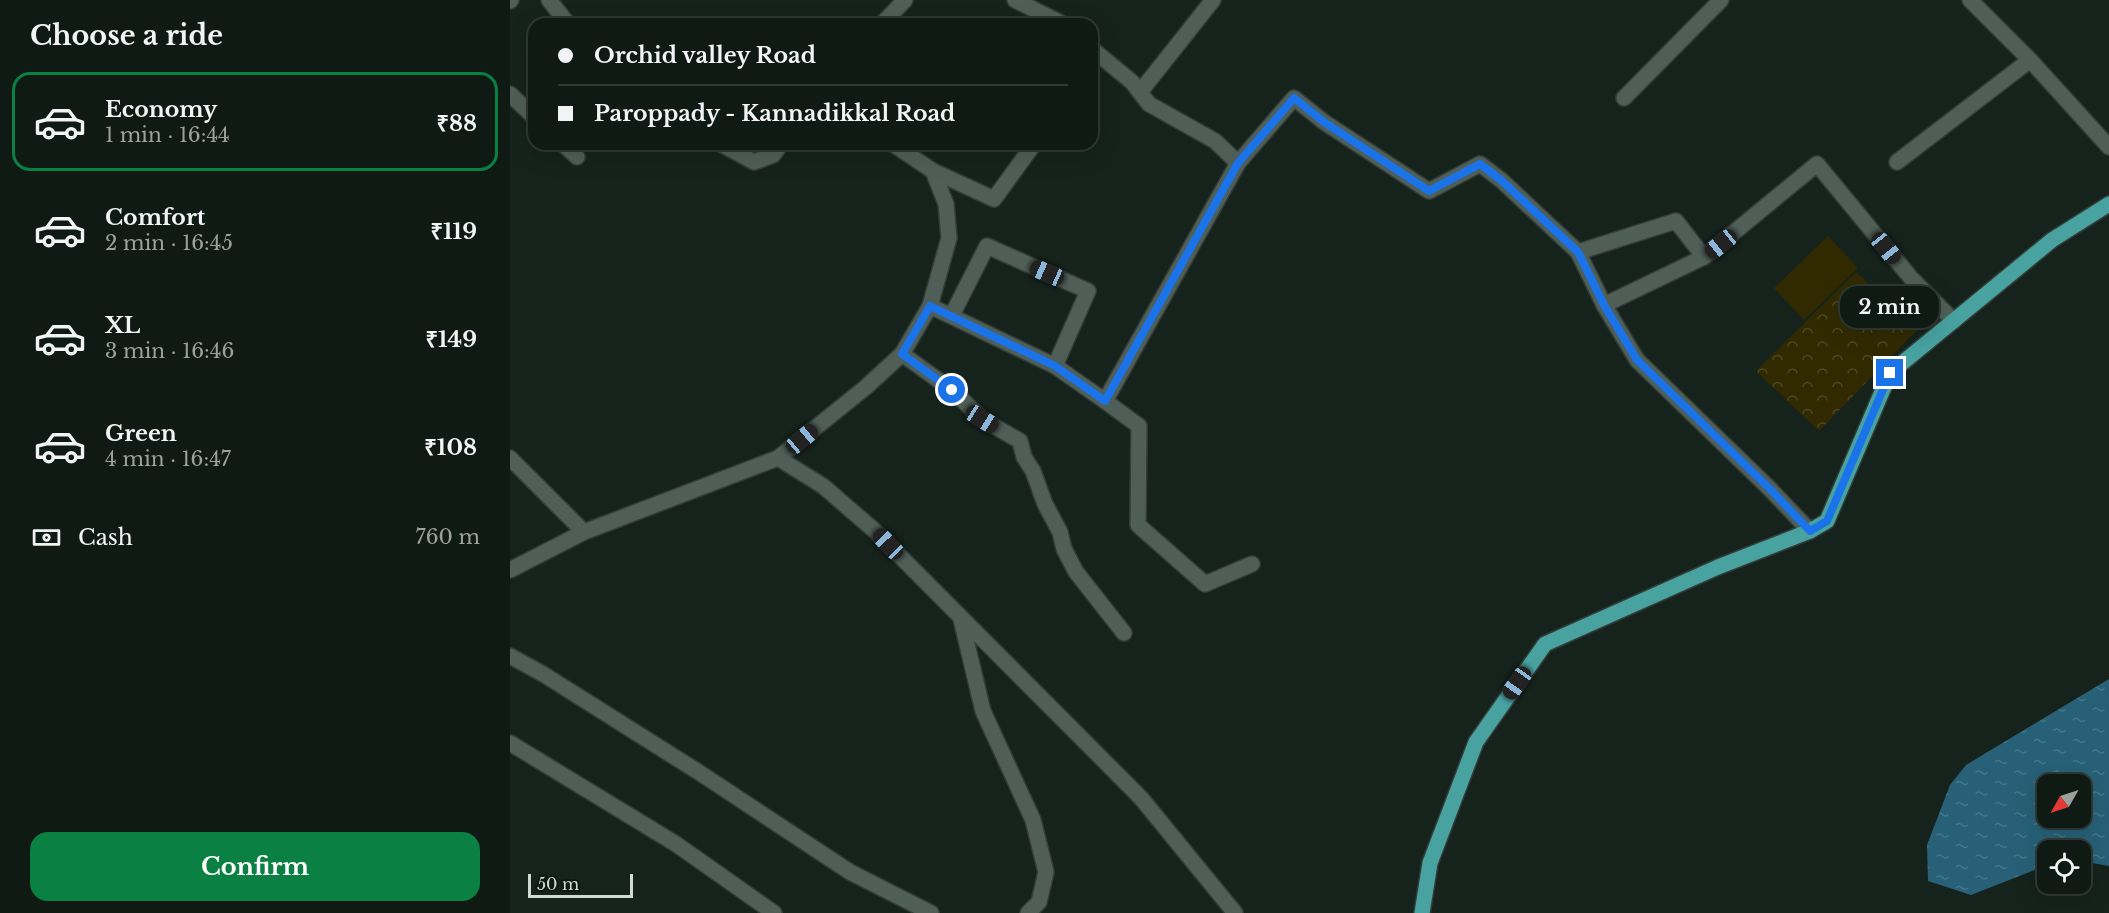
<!DOCTYPE html>
<meta charset="utf-8">
<style>
body{margin:0;font-family:"Libre Baskerville",serif;background:#19231e;color:#f1f3f6;height:100vh;display:flex;flex-direction:column;font-size:22px;white-space:nowrap}
*{box-sizing:border-box;margin:0}
p{font-size:20px;color:#9ca1a0}
.icon{flex:none;width:33px;height:33px;fill:none;stroke:currentColor;stroke-width:2;stroke-linecap:round;stroke-linejoin:round}
.map{position:relative;flex:1;overflow:hidden}
.details{display:flex;flex-direction:column;background:#101a15;width:510px}
.details>*{flex:none}
.banner{position:absolute;left:18px;top:18px;width:570px;height:132px;border-radius:18px;box-shadow:0 6px 24px #0002,0 0 0 2px #303834;display:grid;align-content:center;height:132px;padding:0 30px;background:#101a15}
.needle{width:39px;rotate:231deg}
.fabs{position:absolute;left:1527px;top:774px;display:grid;gap:12px}
.fabs a{display:grid;place-items:center;width:54px;height:54px;border-radius:12px;background:#101a15;box-shadow:0 6px 24px #0002,0 0 0 2px #303834;font-size:30px}
.scale{position:absolute;left:18px;bottom:15px;width:105px;box-sizing:border-box;padding-left:6px;border:3px solid #d0d9d4;border-top:0;font-size:16px;line-height:21px;white-space:nowrap;color:#d0d9d4;-webkit-text-stroke:4px #0c1913;paint-order:stroke}
.end{position:absolute;width:27px;height:27px;margin:-14px;border:8px solid #1a73e8;background:#fff;box-shadow:0 0 0 3px #fff}
.from{border-radius:50%}
.bubble{position:absolute;height:42px;border-radius:18px;background:#101a15;box-shadow:0 6px 24px #0002,0 0 0 2px #303834;font-size:20px;font-weight:700;line-height:42px;text-align:center}
.car{position:absolute;width:18px;height:36px;margin:-18px -9px;border-radius:8px;box-shadow:0 0 4px 2px #0007;background:linear-gradient(#222 24%,#8ab4d8 0 40%,#222 0 76%,#8ab4d8 0 86%,#222 0)}
.banner b{display:flex;align-items:center;gap:21px;height:57px;font-size:22px}
.banner b+b{border-top:2px solid #303834}
.banner i{width:15px;height:15px;background:#f1f3f6}
ul{padding:0;list-style:none}
li{display:flex;align-items:center;gap:18px;height:99px;margin:0 12px 9px;padding:0 18px;border:3px solid transparent;border-radius:18px}
li div{flex:1}
li b{display:block;font-size:22px}
li em{font-style:normal;font-weight:700}
li.active{border-color:#0b8043}
li>.icon{width:54px;height:54px;stroke-width:1.5}
h2{padding:0 30px;font-size:27px;line-height:72px}
.pay{display:flex;align-items:center;gap:15px;height:66px;padding:0 30px;font-size:22px}
.pay p{margin-inline-start:auto}
.button{display:flex;gap:12px;margin-top:auto;padding:12px 30px}
.button a{flex:1;height:69px;border-radius:18px;background:#0b8043;color:#fff;font-size:24px;font-weight:700;line-height:69px;text-align:center}
main{display:flex;flex:1;min-height:0}
.map>svg:first-child{display:block}
.park{fill:url(#park-crowns)}
.garden{fill:#312a00}
.water{fill:url(#water-ripples);fill-rule:evenodd}
.lines{fill:none;stroke-linecap:round;stroke-linejoin:round}
.minor-casing{stroke:#333d38;stroke-width:18}
.major-casing{stroke:#333d38;stroke-width:18}
.minor{stroke:#4f5f57;stroke-width:15}
.major{stroke:#47a2a0;stroke-width:15}
.route{stroke:#1a73e8;stroke-width:8}
</style>
<main>
<section class="details">
<h2>Choose a ride</h2>
<ul>
<li class="active"><svg class="icon" aria-label="car" viewBox="0 0 24 24"><path d="M5 17H2v-5l4-1 3-4h7l3 4 3 1v5h-3M9 17h6M6 11h13"/><circle cx="7" cy="17" r="2"/><circle cx="17" cy="17" r="2"/></svg><div><b>Economy</b><p>1 min · 16:44</p></div><em>₹88</em></li>
<li><svg class="icon" aria-label="car" viewBox="0 0 24 24"><path d="M5 17H2v-5l4-1 3-4h7l3 4 3 1v5h-3M9 17h6M6 11h13"/><circle cx="7" cy="17" r="2"/><circle cx="17" cy="17" r="2"/></svg><div><b>Comfort</b><p>2 min · 16:45</p></div><em>₹119</em></li>
<li><svg class="icon" aria-label="car" viewBox="0 0 24 24"><path d="M5 17H2v-5l4-1 3-4h7l3 4 3 1v5h-3M9 17h6M6 11h13"/><circle cx="7" cy="17" r="2"/><circle cx="17" cy="17" r="2"/></svg><div><b>XL</b><p>3 min · 16:46</p></div><em>₹149</em></li>
<li><svg class="icon" aria-label="car" viewBox="0 0 24 24"><path d="M5 17H2v-5l4-1 3-4h7l3 4 3 1v5h-3M9 17h6M6 11h13"/><circle cx="7" cy="17" r="2"/><circle cx="17" cy="17" r="2"/></svg><div><b>Green</b><p>4 min · 16:47</p></div><em>₹108</em></li>
</ul>
<div class="pay"><svg class="icon" aria-label="cash" viewBox="0 0 24 24"><path d="M3 7h18v10H3z"/><circle cx="12" cy="12" r="2"/></svg>Cash<p>760 m</p></div>
<div class="button"><a>Confirm</a></div>
</section>
<div class="map">
<svg width="1599" height="913" viewBox="0 0 1599 913">
<defs>
<pattern id="park-crowns" width="20" height="18" patternUnits="userSpaceOnUse" patternTransform="scale(1.5)"><rect width="20" height="18" fill="#312a00"/><path d="M2 6a3 3 0 1 1 6 0M12 15a3 3 0 1 1 6 0" fill="none" stroke="#4e4824"/></pattern>
<pattern id="water-ripples" width="26" height="14" patternUnits="userSpaceOnUse" patternTransform="scale(1.5)"><rect width="26" height="14" fill="#276077"/><path d="M2 4q2-2 4 0t4 0M15 11q2-2 4 0t4 0" fill="none" stroke="#457689"/></pattern>
</defs>
<rect width="100%" height="100%" fill="#15231c"/>
<path class="park" d="M1346,272L1407,330L1309,431L1246,371Z"/>
<path class="garden" d="M1318,236L1348,268L1294,320L1264,288Z"/>
<path class="water" d="M1599,679V866L1571,861L1570,850H1538L1537,865L1461,895L1418,881L1417,845L1440,785L1456,765ZM1538,784H1570V818H1538Z"/>
<g class="lines">
<g class="minor-casing">
<g id="minor">
<path d="M39,0L58,24"/>
<path d="M505,0L553,24"/>
<path d="M1460,0L1520,60L1599,147"/>
<path d="M0,1L1,0"/>
<path d="M372,24L395,0"/>
<path d="M582,49L622,82L639,104L705,141L728,163L784,98L814,122L919,191L970,164L991,180L1068,252L1094,305L1127,360L1259,488L1300,531"/>
<path d="M630,92L703,0"/>
<path d="M0,94L24,117"/>
<path d="M1114,98L1211,0"/>
<path d="M53,144L67,157"/>
<path d="M211,144L244,162L263,155L271,144"/>
<path d="M1387,162L1520,60"/>
<path d="M728,163L595,401L629,426L628,525L695,584L742,564"/>
<path d="M423,171L484,199L524,144"/>
<path d="M1068,252L1166,221L1194,257"/>
<path d="M1094,305L1194,257L1307,164L1401,278L1444,321"/>
<path d="M420,306L545,366L578,291L477,246L442,315"/>
<path d="M392,354L442,390L472,419L510,441L514,457L523,471L535,504L550,532L554,549L566,572L614,633"/>
<path d="M545,366L595,401"/>
<path d="M0,458L74,532"/>
<path d="M268,458L313,486L365,531L631,798L725,913"/>
<path d="M0,570L74,532L268,458L356,387L392,354L420,306L439,238L436,204L423,171L383,144"/>
<path d="M451,619L473,711L523,820L536,872L529,902L518,913"/>
<path d="M0,656L33,674L190,773L340,872L421,913"/>
<path d="M0,743L166,844L264,913"/>
</g>
</g>
<g class="major-casing">
<path id="major" d="M912,913L920,863L966,742L1035,644L1208,567L1300,531L1317,521L1380,373L1542,240L1599,204"/>
</g>
<use href="#minor" class="minor"/>
<use href="#major" class="major"/>
</g>
<g class="lines">
<path class="route" d="M442,390L392,354L420,306L545,366L595,401L728,163L784,98L814,122L919,191L970,164L991,180L1068,252L1094,305L1127,360L1259,488L1300,531L1317,521L1380,373"/>
</g>
</svg>
<div class="fabs">
<a><svg class="needle" viewBox="-14 -14 28 28"><path d="M0-13l5 13h-10z" fill="#e53935"/><path d="M0 13l5-13h-10z" fill="#9ca1a0"/></svg></a>
<a><svg class="icon" aria-label="locate" viewBox="0 0 24 24"><circle cx="12" cy="12" r="6"/><path d="M12 2v4M12 18v4M2 12h4M18 12h4"/></svg></a>
</div>
<div class="scale">50 m</div>
<i class="end from" style="left:442px;top:390px"></i>
<i class="end" style="left:1380px;top:373px"></i>
<div class="bubble" style="left:1330px;top:286px;width:99px">2 min</div>
<i class="car" style="left:1211px;top:244px;rotate:231deg"></i>
<i class="car" style="left:1376px;top:248px;rotate:141deg"></i>
<i class="car" style="left:537px;top:273px;rotate:294deg"></i>
<i class="car" style="left:472px;top:419px;rotate:122deg"></i>
<i class="car" style="left:292px;top:439px;rotate:50deg"></i>
<i class="car" style="left:378px;top:544px;rotate:316deg"></i>
<i class="car" style="left:1007px;top:683px;rotate:215deg"></i>
<div class="banner">
<b><i class="from"></i>Orchid valley Road</b>
<b><i></i>Paroppady - Kannadikkal Road</b>
</div>
</div>
</main>
